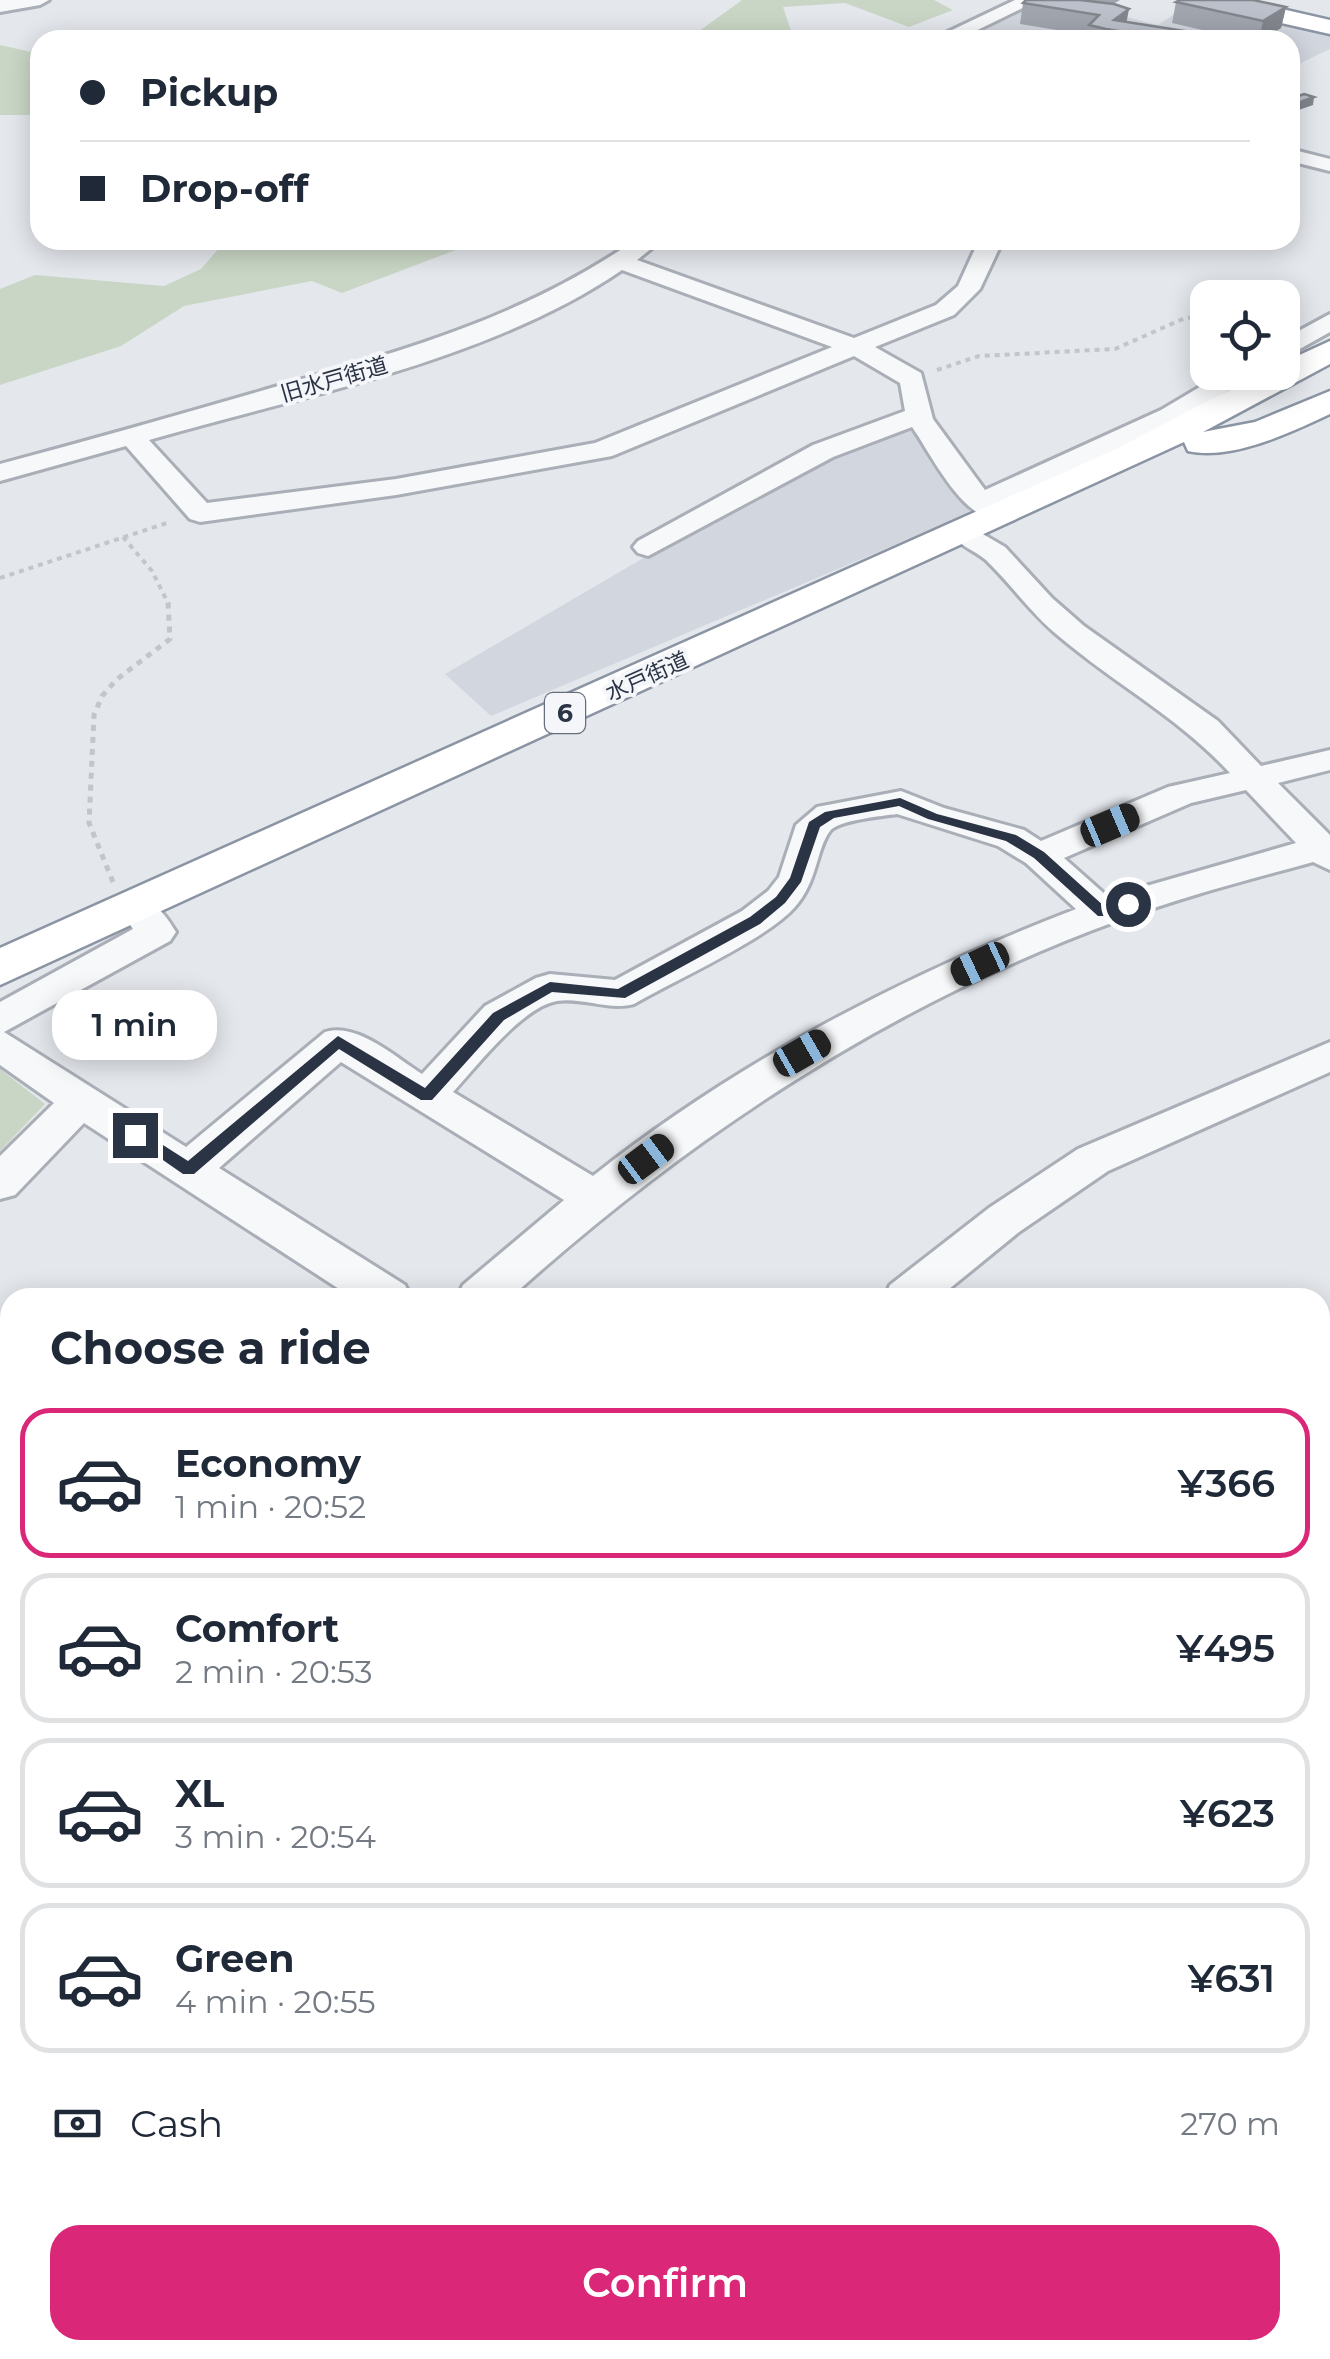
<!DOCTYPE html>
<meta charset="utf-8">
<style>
body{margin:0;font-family:Montserrat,"Noto Sans JP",sans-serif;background:#f2f2f3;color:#1f2937;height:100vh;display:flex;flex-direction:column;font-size:38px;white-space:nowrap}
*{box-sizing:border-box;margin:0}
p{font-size:32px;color:#747a83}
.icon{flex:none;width:55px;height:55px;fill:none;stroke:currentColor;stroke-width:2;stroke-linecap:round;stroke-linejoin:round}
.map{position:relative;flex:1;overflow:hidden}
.sheet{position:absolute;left:0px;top:1288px;width:1330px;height:1072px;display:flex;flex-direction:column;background:#fff;border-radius:30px 30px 0 0;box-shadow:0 5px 25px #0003}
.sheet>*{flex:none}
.banner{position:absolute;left:30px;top:30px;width:1270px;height:220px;border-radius:30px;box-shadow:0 5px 25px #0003;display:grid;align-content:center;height:220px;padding:0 50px;background:#fff}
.tools{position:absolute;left:1190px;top:280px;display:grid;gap:20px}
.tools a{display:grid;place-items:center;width:110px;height:110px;border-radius:20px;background:#fff;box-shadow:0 5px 25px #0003;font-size:50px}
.end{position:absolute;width:45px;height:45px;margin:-22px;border:12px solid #2b3445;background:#fff;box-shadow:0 0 0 5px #fff}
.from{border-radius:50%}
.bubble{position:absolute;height:70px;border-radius:30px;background:#fff;box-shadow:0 5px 25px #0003;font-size:32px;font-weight:600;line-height:70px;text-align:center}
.car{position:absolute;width:30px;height:60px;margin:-30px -15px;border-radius:12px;box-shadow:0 0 8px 2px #0007;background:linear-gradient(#222 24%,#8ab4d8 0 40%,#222 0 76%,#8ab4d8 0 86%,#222 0)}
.banner b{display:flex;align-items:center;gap:35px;height:95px;font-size:38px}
.banner b+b{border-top:2px solid #e0e1e3}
.banner i{width:25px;height:25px;background:#1f2937}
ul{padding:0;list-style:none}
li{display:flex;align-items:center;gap:30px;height:150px;margin:0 20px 15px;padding:0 30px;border:5px solid #e0e1e3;border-radius:30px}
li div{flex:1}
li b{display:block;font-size:38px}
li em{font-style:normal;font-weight:600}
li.on{border-color:#db2777}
li>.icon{width:90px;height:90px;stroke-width:1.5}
h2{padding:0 50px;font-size:45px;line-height:120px}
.pay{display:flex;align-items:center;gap:25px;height:110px;padding:0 50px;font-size:38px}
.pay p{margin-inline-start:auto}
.action{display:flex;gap:20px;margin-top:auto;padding:20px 50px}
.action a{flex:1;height:115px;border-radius:30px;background:#db2777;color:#fff;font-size:40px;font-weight:600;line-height:115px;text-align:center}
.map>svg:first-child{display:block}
.built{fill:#d2d6de}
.green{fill:#c9d6c5}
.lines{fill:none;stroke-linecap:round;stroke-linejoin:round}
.minor-casing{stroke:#a9aeb7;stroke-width:6}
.highway-casing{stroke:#8b94a3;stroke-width:5}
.path-far1{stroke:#c2c5cb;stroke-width:4;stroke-dasharray:5 5;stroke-linecap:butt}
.path{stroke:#c2c5cb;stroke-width:5;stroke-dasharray:6 6;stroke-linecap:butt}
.minor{fill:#f7f8fa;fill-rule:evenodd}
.highway{fill:#fff;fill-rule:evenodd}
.wall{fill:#a1a5ae}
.shaded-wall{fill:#83868d}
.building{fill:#bbc0ca;stroke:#83868d;stroke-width:2.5}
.route{fill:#2b3445}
.labels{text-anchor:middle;stroke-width:8;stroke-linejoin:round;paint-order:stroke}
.far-street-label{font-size:22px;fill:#2b3445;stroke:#f4f6f9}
.shield{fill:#f4f6f9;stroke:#676e7b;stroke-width:2.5}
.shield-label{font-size:25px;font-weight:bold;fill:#2b3445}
</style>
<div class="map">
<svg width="1330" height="2359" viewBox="0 0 1330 2359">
<rect width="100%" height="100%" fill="#e4e7ec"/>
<g class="built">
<path d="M1043,0H1059L1158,25L1194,1L1330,31V49L1290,68V40H955Z"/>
<path d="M918,421L970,513L491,716L445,674L828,450Z"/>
</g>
<g class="green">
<path d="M742,0H934L953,10L909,27L845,3L783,7L794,40H687Z"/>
<path d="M0,45L40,54V115H0Z"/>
<path d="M226,240H482L342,293L312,281L184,306L121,346L0,385V289L35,275L164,286L201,269Z"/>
<path d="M0,1069L45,1104L0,1151Z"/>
<path d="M306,2350H465L467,2359H304Z"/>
</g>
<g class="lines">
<g class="minor-casing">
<g id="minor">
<path d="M0,0H49L40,5L0,12Z"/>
<path d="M1015,0H1039L957,40H931Z"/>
<path d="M1290,149L1330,159V171L1290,161Z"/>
<path d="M635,240H662L637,260L854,338L936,305L958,286L979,240H1003L980,289L954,315L875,347L921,373L933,419L985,490L1161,410L1225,372H1257L1179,422L1003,503L1017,514L1013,520C967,532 934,458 912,427L833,457L648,556L638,553L633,547L638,541L813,445L905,411L900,383L854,356L612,456L396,495L200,522L190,519L126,446L0,481V464C93,439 186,413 278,386C404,351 526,316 635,240ZM622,270L832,347L595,443L396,479L207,503L149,440C301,396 491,360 622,270Z"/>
<path d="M1330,314V332L1282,359V340Z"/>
<path d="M964,523L1005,547L1052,598L1084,626L1218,721L1261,766L1330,750V770L1278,783L1330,835V870L1313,862C1248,880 1181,897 1117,921C890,1004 689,1136 510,1298H457L463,1285L564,1200L341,1062L219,1168L405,1285L411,1298H353L84,1123L15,1195L0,1199V1156L54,1103L0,1065V1002L133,929L118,908L123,899C149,892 163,911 176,932L170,941L4,1032L186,1147L325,1032C357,1022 395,1057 422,1074L485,1006L536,978L550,974L615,980L742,911L768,891L779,877L796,825L817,807L901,791L944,808L1024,830L1041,841L1168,787L1230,773C1178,717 1118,686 1061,638C1032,615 1012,585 986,560C974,550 958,545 949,532L954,526ZM1246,790L1296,843L1108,897L1064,858L1191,803ZM897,814L998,846L1026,863L1076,909C904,975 738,1061 593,1176L453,1092C477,1066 522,1007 557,1001C583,997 608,1011 634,1004C675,980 765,940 794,908C818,882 816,849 830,831C838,820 883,816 897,814Z"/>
<path d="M1330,1042V1072L1108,1171L1019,1232L938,1298H884L890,1285L989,1208L1078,1149Z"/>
<path d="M0,1368L10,1372V1419L0,1415Z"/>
<path d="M10,1601V1649L0,1652V1604Z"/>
<path d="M10,1990V2073L0,2077V1994Z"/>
<path d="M0,2126L10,2130V2192L0,2188Z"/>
<path d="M239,2350H305L303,2359H237Z"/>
</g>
</g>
<g class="highway-casing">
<g id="highway">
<path d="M1198,0H1242L1330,20V34L1202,5Z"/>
<path d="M1330,341V364L1203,432L1255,422L1330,391V414C1292,432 1231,461 1188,451L1184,442L0,985V948L1116,449L1264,372H1282V363Z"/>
</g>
</g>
<g class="path-far1">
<path d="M937,370L979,356L1115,349L1185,318L1208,317"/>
<path d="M123,537L152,571L169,605"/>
<path d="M0,578L170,522"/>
</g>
<path class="path" d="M113,882L89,823L94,715L102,696L116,680L170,639L168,602"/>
<use href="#minor" class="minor"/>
<use href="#highway" class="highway"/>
</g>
<g class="wall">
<path d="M1026,0H1120L1113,4L1126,22L1242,40H1087L1088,35L1020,24L1023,3Z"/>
<path d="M1176,2L1286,7L1281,28L1262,40H1245L1172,23Z"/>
</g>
<g class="shaded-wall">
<path d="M1286,7L1281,28L1262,40H1259L1263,21Z"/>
<path d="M1129,9L1125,30L1114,20Z"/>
<path d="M1314,97L1313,105L1293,112L1295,104Z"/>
</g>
<g class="building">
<path d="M1026,0H1080L1114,4L1129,9L1114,20L1242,40H1172L1106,29L1089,25L1099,15L1023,3Z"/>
<path d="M1180,0H1253L1286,7L1263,21L1176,2Z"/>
<path d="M1304,94L1314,97L1295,104L1290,102V99Z"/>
</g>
<path class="route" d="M900,798L937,814L1016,835L1044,852L1105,907L1128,900L1135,904L1108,916H1098L1034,858L1006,841L928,819L899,806L834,818L820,827L801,882L785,903L760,924L625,998L552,992L504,1020L432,1100H421L339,1049L194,1174H183L127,1135L129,1131H141L188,1161L338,1036L425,1088L493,1013L550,982L618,989L750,917L776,897L790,878L809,822L825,812Z"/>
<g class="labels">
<g class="far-street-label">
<text transform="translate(334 379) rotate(-16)" y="8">旧水戸街道</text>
<text transform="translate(647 676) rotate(-24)" y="8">水戸街道</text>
</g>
<rect class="shield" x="545" y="693" width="40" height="40" rx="8"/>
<g class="shield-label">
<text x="565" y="722">6</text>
</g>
</g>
</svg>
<div class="tools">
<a><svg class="icon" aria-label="locate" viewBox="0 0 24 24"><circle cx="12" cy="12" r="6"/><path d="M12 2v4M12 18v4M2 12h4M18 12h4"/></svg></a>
</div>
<i class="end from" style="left:1128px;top:904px"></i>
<i class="end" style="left:135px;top:1135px"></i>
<div class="bubble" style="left:52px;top:990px;width:165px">1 min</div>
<i class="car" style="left:1110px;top:825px;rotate:67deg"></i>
<i class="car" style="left:980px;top:964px;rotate:245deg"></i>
<i class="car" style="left:802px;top:1053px;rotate:60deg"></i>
<i class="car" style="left:646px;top:1159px;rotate:53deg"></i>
<div class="banner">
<b><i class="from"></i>Pickup</b>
<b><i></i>Drop-off</b>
</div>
<section class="sheet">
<h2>Choose a ride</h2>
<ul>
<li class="on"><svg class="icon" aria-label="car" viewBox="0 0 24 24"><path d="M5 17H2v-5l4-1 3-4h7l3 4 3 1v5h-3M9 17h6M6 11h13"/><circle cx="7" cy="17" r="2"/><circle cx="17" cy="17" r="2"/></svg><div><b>Economy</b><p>1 min · 20:52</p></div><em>¥366</em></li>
<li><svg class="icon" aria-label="car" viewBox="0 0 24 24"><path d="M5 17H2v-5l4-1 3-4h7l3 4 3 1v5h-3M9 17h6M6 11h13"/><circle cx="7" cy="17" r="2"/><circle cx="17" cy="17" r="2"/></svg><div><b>Comfort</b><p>2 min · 20:53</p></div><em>¥495</em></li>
<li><svg class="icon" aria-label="car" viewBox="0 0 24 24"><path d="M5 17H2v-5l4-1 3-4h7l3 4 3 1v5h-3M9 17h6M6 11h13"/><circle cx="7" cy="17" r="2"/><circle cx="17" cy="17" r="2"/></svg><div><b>XL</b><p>3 min · 20:54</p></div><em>¥623</em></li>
<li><svg class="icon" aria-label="car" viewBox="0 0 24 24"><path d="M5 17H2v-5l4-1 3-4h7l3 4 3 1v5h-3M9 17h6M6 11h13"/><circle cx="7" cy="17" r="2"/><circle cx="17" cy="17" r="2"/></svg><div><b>Green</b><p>4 min · 20:55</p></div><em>¥631</em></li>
</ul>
<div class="pay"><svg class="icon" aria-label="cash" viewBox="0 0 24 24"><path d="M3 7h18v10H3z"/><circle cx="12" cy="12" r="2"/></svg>Cash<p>270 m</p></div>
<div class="action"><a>Confirm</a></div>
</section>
</div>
